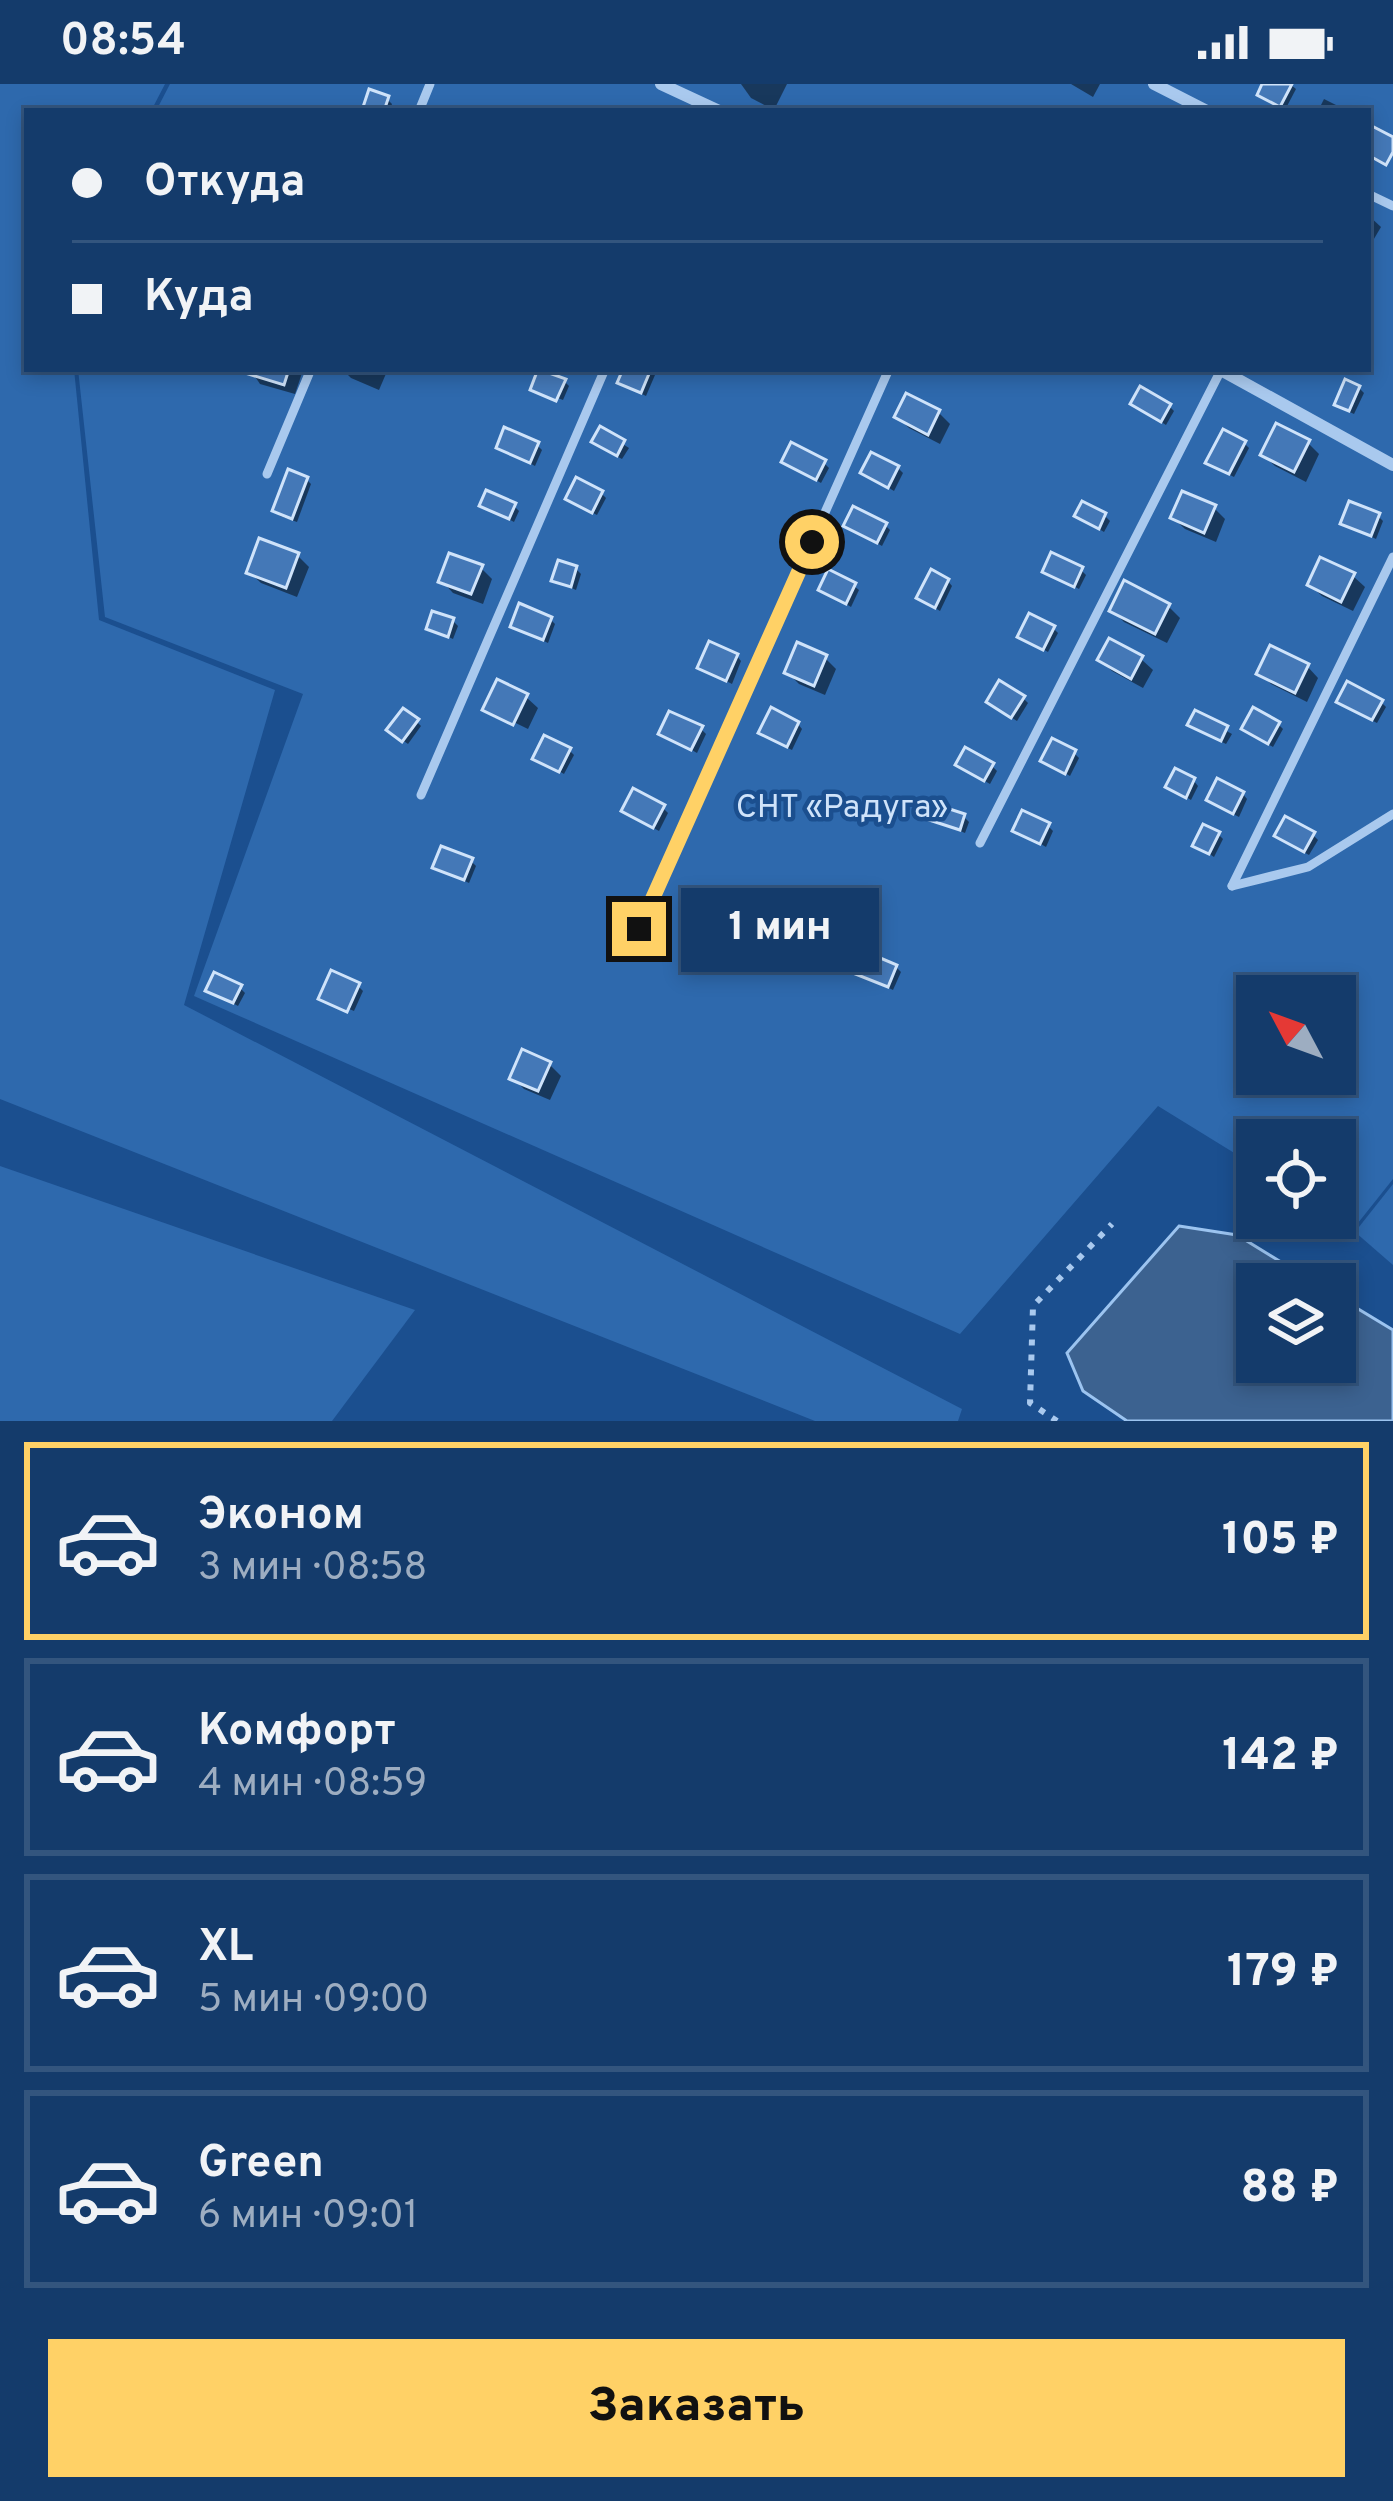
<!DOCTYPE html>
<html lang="ru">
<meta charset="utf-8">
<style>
body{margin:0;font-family:Overpass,sans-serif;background:#1d4271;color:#f1f3f6;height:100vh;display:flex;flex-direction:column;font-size:45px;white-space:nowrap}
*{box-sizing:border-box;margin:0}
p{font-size:39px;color:#9dadc1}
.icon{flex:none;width:66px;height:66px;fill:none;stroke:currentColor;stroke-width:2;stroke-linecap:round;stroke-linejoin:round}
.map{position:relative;height:1337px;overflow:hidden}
.panel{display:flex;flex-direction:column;background:#143b6b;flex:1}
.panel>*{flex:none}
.hud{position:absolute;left:24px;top:24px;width:1347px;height:264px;border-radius:0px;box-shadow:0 6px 18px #0003,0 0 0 3px #33557e;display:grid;align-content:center;height:264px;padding:0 48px;background:#143b6b}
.needle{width:78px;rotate:311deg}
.fabs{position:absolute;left:1236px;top:891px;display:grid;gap:24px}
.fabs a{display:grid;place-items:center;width:120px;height:120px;border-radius:0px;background:#143b6b;box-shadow:0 6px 18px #0003,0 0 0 3px #33557e;font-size:60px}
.end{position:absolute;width:54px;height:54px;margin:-27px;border:15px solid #ffd166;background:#111;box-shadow:0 0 0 6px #111}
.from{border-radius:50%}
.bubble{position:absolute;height:84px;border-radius:0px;background:#143b6b;box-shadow:0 6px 18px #0003,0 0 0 3px #33557e;font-size:39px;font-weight:800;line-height:84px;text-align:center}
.hud b{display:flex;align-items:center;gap:42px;height:114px;font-size:45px}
.hud b+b{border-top:3px solid #33557e}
.hud i{width:30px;height:30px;background:#f1f3f6}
ul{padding:21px 0 0;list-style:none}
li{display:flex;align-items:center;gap:36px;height:198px;margin:0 24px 18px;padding:0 24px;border:6px solid #33557e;border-radius:0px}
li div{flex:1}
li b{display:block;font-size:45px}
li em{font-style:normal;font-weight:800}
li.current{border-color:#ffd166}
li>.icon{width:108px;height:108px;stroke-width:1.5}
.button{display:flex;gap:24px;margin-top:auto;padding:24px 48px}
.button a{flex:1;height:138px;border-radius:0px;background:#ffd166;color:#111;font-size:48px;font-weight:800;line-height:138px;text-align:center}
.status{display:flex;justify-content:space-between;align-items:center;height:84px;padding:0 60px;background:#143b6b;direction:ltr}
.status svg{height:33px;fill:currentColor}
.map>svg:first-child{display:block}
.green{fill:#2e69ad;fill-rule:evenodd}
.water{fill:#3c6290;stroke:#9cc4f0;stroke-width:3}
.shadow{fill:#0007}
.building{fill:#4478b7;stroke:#cfe3fa;stroke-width:3}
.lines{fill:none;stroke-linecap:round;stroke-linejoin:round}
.path{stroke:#a9c9ee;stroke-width:6;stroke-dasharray:6 9;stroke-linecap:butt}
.service{stroke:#a9c9ee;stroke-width:9}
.minor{stroke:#a9c9ee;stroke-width:12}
.route{stroke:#ffd166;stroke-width:15}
.labels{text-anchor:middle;stroke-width:9;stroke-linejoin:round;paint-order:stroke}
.park-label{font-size:33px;fill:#cfe3fa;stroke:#1b4f8f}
</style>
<div class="status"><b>08:54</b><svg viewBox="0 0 49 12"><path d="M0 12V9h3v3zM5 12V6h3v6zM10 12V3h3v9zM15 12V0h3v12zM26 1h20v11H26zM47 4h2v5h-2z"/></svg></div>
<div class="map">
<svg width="1393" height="1337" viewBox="0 0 1393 1337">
<rect width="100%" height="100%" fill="#1b4f8f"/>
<g class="green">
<path d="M0,0H165L151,27H27V285H74L99,536L275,606L184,921L962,1325L958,1337H815L0,1015Z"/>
<path d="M170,0H1393V1095L1354,1144L1335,1132V1056H1257V1083L1158,1022L960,1250L194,912L303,610L105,533L78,285H1368V27H156ZM1257,912H1335V990H1257Z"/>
<path d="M0,1082L415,1226L332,1337H0Z"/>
<path d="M1393,1100V1181L1355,1148Z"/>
</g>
<path class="water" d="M1179,1142L1237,1151L1317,1200H1257V1278H1335V1211L1393,1246V1337H1127L1083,1307L1067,1269Z"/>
<g class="shadow">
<path d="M741,0H787L774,26L751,14Z"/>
<path d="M1071,0H1100L1093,13Z"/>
<path d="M1266,0H1290L1296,5L1285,26L1260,11Z"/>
<path d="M387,15L392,20L390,27H371L366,22Z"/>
<path d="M1324,15L1348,27H1318Z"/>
<path d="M1368,131L1381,143L1368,165Z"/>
<path d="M250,285H298L302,289L295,310L260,300Z"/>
<path d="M342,285H388L379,306L351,294Z"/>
<path d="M626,285H648L655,291L646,312L620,299Z"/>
<path d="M564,297L569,302L563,316L535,305Z"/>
<path d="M1359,304L1364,309L1354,330L1343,325L1338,320Z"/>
<path d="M907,313L939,329L950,340L940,360L909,344L897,333Z"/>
<path d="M1133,320L1169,322L1174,327L1166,341Z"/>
<path d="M601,346L629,364L622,375L599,363Z"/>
<path d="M1244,359L1249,364L1234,393L1214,383Z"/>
<path d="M1308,359L1319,370L1306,398L1275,382L1263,371Z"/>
<path d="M537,361L542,366L535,382L499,363Z"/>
<path d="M784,378L824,379L829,384L821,399Z"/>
<path d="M898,384L903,389L894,407L864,389Z"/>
<path d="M306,395L311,400L297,438L280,432L276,427Z"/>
<path d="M601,409L606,414L597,431L573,419Z"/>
<path d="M482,421L514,422L519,427L514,438Z"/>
<path d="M1214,424L1225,435L1216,458L1185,445L1173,434Z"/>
<path d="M1077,432H1105L1110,437L1104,448Z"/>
<path d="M1378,432L1383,437L1376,455L1343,439Z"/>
<path d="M885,441L890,446L882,462L847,442Z"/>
<path d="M297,471L309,483L297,513L261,499L249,488Z"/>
<path d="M481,484L492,495L483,520L453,509L442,497Z"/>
<path d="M576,485L581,490L576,506L554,496Z"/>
<path d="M1081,486L1086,491L1079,505L1045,487Z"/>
<path d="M1353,492L1365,503L1353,527L1322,512L1310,501Z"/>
<path d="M948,497L952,502L940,527L919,514Z"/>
<path d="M854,502L859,506L851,523L821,505Z"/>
<path d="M1168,522L1180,534L1167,559L1124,538L1112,526Z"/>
<path d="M550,535L555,540L548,559L514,542Z"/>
<path d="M453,537L458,542L453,555L429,544Z"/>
<path d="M1053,544L1058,549L1048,568L1021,553Z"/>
<path d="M737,572L741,577L732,600L701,584Z"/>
<path d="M825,574L836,585L825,611L799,600L787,588Z"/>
<path d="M1141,575L1153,586L1143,604L1112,587L1100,576Z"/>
<path d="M1307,582L1318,594L1307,618L1271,600L1260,589Z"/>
<path d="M526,613L538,624L528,645L495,629V634L485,625Z"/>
<path d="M1023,614L1028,619L1017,637L994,623Z"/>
<path d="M1381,618L1386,623L1377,639L1344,622Z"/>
<path d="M1196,630L1232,650L1226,660L1196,645Z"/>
<path d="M417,638L421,642L408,660L395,651Z"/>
<path d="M798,640L802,645L792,666L766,653Z"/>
<path d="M1278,640L1283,645L1273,663L1249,649Z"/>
<path d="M701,645L706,650L697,669L662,649Z"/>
<path d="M569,666L574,671L564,690L536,674Z"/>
<path d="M1074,669L1079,674L1070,692L1044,677Z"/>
<path d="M992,682L997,687L990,700L964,685Z"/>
<path d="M1194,697L1198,702L1191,716L1169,703Z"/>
<path d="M1243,710L1247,715L1239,733L1214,720Z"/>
<path d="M663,724L668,729L659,747L630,731Z"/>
<path d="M964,733L969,738L965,749L929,734Z"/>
<path d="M1048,742L1053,747L1046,763L1016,746Z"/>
<path d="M1218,750L1223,755L1214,773L1196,761Z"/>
<path d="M1313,751L1318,756L1309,771L1282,756Z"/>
<path d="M471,777L476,782L469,799L436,783Z"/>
<path d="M896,883L901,888L893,906L854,887Z"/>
<path d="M358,902L363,907L354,927L323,914Z"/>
<path d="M240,904L245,909L238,922L209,906Z"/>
<path d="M549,980L561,992L550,1016L524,1005L513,994Z"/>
</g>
<g class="building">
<path d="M1262,0H1292L1280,23L1257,11Z"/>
<path d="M369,5L389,12L384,27L363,23Z"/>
<path d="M1370,41L1393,53V68L1386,81L1368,71Z"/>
<path d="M246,285H289L284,301L245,289Z"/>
<path d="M538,285L566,295L556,317L530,306Z"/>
<path d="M623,285H651L641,309L617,299Z"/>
<path d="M1345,295L1360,302L1349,327L1334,321Z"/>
<path d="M1140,302L1171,320L1161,338L1130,320Z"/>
<path d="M906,309L940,326L928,351L894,333Z"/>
<path d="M1276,339L1310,356L1294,388L1260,371Z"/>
<path d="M600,342L625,356L617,372L591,358Z"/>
<path d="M504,343L539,358L530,379L496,364Z"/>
<path d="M1223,345L1246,357L1229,390L1205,379Z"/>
<path d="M791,358L826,376L816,396L781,378Z"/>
<path d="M871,368L899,382L888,404L860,389Z"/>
<path d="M288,385L308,393L292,435L272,427Z"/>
<path d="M576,393L603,407L592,429L565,415Z"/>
<path d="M486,406L516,419L509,435L479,422Z"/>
<path d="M1182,407L1216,421L1204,449L1170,434Z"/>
<path d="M1082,417L1106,429L1099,445L1074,432Z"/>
<path d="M1349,417L1380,429L1371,452L1340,440Z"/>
<path d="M853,422L887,439L877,459L843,442Z"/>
<path d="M259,454L299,469L286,504L246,489Z"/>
<path d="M1051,468L1083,483L1074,503L1042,488Z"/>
<path d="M449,469L483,481L471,510L438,498Z"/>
<path d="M1320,473L1355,489L1341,518L1307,501Z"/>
<path d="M558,476L577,482L571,503L551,497Z"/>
<path d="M828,485L856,499L846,520L818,506Z"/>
<path d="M931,485L949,495L935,524L916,514Z"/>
<path d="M1124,496L1170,520L1155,550L1109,527Z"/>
<path d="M519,519L552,533L543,556L510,543Z"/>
<path d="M432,527L454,534L448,553L426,545Z"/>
<path d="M1029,529L1055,542L1043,566L1017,553Z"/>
<path d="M1109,554L1143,572L1131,595L1097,576Z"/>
<path d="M709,557L738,570L726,597L697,584Z"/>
<path d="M797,558L827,571L814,602L784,589Z"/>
<path d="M1270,561L1309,580L1295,609L1256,590Z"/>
<path d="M497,595L528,610L513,641L482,626Z"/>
<path d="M999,596L1025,612L1011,634L986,618Z"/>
<path d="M1347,597L1383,616L1372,636L1336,618Z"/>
<path d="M771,623L799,638L787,663L758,649Z"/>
<path d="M1253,623L1280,638L1268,660L1241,645Z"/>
<path d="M403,624L419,635L402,658L386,646Z"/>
<path d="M1195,626L1228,642L1221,657L1187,641Z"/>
<path d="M669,627L703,642L691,666L658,650Z"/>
<path d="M544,651L571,664L559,688L532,675Z"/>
<path d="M1052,654L1076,666L1065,690L1040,677Z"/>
<path d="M965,663L994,679L984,697L955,681Z"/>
<path d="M1175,684L1195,694L1186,714L1165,703Z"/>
<path d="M1217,694L1244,708L1233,730L1206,716Z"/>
<path d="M633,704L665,721L653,744L621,727Z"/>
<path d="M931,719L965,730L960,746L926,735Z"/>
<path d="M1022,726L1050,739L1040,760L1012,747Z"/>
<path d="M1285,732L1315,748L1304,768L1274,752Z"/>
<path d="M1203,740L1220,748L1209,770L1192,762Z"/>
<path d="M441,762L473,774L464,796L432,784Z"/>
<path d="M859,865L897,881L888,903L850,888Z"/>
<path d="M331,886L360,899L347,928L318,915Z"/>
<path d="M214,888L242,901L233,919L205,907Z"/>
<path d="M522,965L551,978L538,1007L509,995Z"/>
</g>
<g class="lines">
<path class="path" d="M1057,1337L1030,1319L1033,1222L1112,1140"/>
<g class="service">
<path d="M419,27L430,0"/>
<path d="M1368,110L1393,122"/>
<path d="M267,390L311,285"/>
<path d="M421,711L605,285"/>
<path d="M980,759L1221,286"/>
<path d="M1232,802L1393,473"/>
<path d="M1232,802L1308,783L1393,730"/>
<path d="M639,845L889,285"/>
</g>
<g class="minor">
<path d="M661,0L719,27"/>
<path d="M1154,0L1207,27"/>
<path d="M1219,285L1393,381"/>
</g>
</g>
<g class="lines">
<path class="route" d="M639,845L812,458"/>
</g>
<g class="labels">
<g class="park-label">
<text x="842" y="733">СНТ «Радуга»</text>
</g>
</g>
</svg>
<div class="fabs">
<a><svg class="needle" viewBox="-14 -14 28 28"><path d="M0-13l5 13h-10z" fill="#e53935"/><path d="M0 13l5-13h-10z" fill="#9dadc1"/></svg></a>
<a><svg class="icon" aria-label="locate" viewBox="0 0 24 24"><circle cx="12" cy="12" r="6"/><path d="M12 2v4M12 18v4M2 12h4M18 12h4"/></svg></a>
<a><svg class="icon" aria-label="layers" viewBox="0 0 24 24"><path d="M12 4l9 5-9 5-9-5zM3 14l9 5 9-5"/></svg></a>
</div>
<i class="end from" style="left:812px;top:458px"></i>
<i class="end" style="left:639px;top:845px"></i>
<div class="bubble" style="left:681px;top:804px;width:198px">1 мин</div>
<div class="hud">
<b><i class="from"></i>Откуда</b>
<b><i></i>Куда</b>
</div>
</div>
<section class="panel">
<ul>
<li class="current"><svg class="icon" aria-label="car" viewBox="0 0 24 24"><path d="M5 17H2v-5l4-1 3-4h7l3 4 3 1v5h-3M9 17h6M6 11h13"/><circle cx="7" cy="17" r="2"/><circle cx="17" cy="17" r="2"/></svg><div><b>Эконом</b><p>3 мин · 08:58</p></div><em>105 ₽</em></li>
<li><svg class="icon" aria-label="car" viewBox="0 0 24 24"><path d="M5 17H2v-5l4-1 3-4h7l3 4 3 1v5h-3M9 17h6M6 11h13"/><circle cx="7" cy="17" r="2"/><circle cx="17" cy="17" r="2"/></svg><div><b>Комфорт</b><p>4 мин · 08:59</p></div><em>142 ₽</em></li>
<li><svg class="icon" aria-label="car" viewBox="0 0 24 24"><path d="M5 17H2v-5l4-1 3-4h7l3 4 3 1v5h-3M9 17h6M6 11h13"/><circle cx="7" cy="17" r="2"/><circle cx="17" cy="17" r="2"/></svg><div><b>XL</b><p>5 мин · 09:00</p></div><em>179 ₽</em></li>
<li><svg class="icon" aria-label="car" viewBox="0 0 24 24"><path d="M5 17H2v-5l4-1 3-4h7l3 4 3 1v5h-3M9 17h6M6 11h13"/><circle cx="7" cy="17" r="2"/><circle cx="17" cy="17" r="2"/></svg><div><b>Green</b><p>6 мин · 09:01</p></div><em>88 ₽</em></li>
</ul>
<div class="button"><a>Заказать</a></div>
</section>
